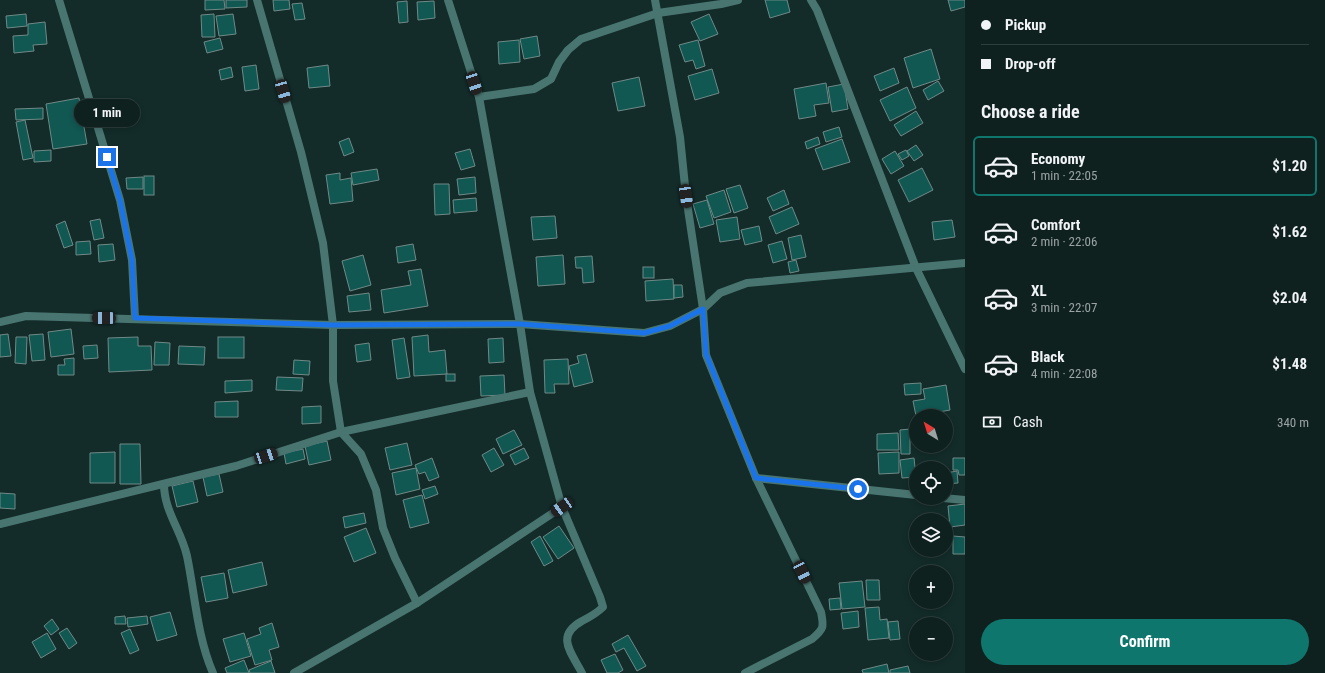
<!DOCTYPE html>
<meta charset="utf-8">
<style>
body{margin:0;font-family:"Roboto Condensed",sans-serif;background:#1c2e2c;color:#f1f3f6;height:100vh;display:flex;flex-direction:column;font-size:15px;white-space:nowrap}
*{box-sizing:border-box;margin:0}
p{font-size:13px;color:#9ba3a4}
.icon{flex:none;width:22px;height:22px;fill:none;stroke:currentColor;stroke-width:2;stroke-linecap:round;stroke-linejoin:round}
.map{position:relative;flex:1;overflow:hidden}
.panel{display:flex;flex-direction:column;background:#0e211f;width:360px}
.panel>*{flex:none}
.top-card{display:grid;align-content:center;height:88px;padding:0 16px;background:#0e211f}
.needle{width:26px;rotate:322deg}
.buttons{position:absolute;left:909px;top:409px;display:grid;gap:8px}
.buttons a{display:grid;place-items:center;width:44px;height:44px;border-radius:50%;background:#0e211f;box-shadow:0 2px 6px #0003,0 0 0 1px #2e3e3d;font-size:20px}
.end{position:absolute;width:18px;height:18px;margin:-9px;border:5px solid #1a73e8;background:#fff;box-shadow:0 0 0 2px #fff}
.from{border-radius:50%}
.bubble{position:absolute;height:28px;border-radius:14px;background:#0e211f;box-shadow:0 2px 6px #0003,0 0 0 1px #2e3e3d;font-size:13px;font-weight:700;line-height:28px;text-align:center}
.car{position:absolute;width:12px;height:24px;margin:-12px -6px;border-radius:5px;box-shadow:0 0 3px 1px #0007;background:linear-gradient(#222 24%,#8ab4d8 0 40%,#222 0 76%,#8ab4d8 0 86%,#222 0)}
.top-card b{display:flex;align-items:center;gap:14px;height:38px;font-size:15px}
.top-card b+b{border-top:1px solid #2e3e3d}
.top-card i{width:10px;height:10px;background:#f1f3f6}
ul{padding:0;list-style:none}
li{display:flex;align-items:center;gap:12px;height:60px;margin:0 8px 6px;padding:0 8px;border:2px solid transparent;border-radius:6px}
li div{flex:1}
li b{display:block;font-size:15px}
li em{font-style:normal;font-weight:700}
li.current{border-color:#0f766e}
li>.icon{width:36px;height:36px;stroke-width:1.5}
h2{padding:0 16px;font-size:18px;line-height:48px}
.pay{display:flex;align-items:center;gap:10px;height:44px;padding:0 16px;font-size:15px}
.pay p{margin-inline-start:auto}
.button{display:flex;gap:8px;margin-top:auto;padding:8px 16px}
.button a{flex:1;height:46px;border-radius:24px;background:#0f766e;color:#fff;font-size:16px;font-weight:700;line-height:46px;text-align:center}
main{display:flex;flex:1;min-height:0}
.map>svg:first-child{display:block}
.building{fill:#115752;stroke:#6f8a87}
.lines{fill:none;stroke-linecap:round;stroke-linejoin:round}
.street{stroke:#497571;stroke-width:8}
.route{stroke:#1a73e8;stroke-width:5}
</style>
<main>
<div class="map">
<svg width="965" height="673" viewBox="0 0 965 673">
<rect width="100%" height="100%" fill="#132c29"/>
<g class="building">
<path d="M205,0H224L225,9L205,10Z"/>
<path d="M226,0H247V7L226,8Z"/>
<path d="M273,0H289L290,9L274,11Z"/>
<path d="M765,0H787L790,12L770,18Z"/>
<path d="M948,0H965V7L951,11Z"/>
<path d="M407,1L408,22L399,23L397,2Z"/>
<path d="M434,1L435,18L418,20L417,2Z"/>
<path d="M302,3L305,19L295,20L292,4Z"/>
<path d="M26,14L27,26L7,28L6,16Z"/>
<path d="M214,14L215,37H202L201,15Z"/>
<path d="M233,14L236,34L219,36L216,16Z"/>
<path d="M709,14L718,34L700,41L691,22Z"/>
<path d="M45,22L47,44L33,45L34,51L14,53L13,36L28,35V24Z"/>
<path d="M537,36L540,56L524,59L520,39Z"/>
<path d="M220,38L223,49L207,53L204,42Z"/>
<path d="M519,40L520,62L499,64L498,42Z"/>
<path d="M698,40L705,66L696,69L693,60L685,62L679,45Z"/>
<path d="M931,49L940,79L913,88L904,58Z"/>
<path d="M256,65L259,89L245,91L242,67Z"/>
<path d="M328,65L330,86L309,88L307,68Z"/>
<path d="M231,67L233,77L221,80L219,70Z"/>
<path d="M894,68L899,83L880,91L874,76Z"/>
<path d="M712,69L719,93L695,100L688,76Z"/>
<path d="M639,77L645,106L618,111L612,83Z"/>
<path d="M938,81L944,91L928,100L923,90Z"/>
<path d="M826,83L829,103L814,105L816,116L799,119L794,89Z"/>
<path d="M844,84L848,109L832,112L828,87Z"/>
<path d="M907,87L916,108L890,121L880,100Z"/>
<path d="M79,98L87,144L53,149L46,104Z"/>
<path d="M43,108V119L16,120L15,109Z"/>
<path d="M916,111L923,123L901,136L894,125Z"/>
<path d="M25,120L33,158L23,160L16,122Z"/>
<path d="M839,127L842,137L826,142L823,132Z"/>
<path d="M818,137L820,144L807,149L805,142Z"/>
<path d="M349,138L354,152L344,156L339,142Z"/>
<path d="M842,139L850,162L823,170L815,149Z"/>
<path d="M916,145L923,155L914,161L907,151Z"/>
<path d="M470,149L475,166L461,170L455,153Z"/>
<path d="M51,150V161L34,162V151Z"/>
<path d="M906,150L909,156L902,160L898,154Z"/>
<path d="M895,151L904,166L891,174L882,159Z"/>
<path d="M922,168L933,190L909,202L898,180Z"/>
<path d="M377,169L379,180L353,185L351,173Z"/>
<path d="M340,173V180L351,178L353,201L330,204L326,175Z"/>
<rect x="144" y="176" width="10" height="19"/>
<path d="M143,177V189H127L126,178Z"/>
<path d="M475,177L476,193L459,195L457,179Z"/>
<path d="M434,184H449L450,214L435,215Z"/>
<path d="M740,185L748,208L734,213L726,189Z"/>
<path d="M724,190L731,212L714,218L706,196Z"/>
<path d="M784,190L789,204L773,211L767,198Z"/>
<path d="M476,198L477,211L454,213L453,200Z"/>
<path d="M707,200L714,224L700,228L693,204Z"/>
<path d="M792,207L799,224L776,234L769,217Z"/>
<path d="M555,216L557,238L533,240L531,217Z"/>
<path d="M737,217L740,239L720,242L716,220Z"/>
<path d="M100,219L104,238L94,240L90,221Z"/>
<path d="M952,220L955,237L934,240L932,222Z"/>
<path d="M65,221L73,245L64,248L56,225Z"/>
<path d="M759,226L762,241L745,245L741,230Z"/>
<path d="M801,235L806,257L792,260L788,238Z"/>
<path d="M90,241L91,254L76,255V242Z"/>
<path d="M782,241L787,259L773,263L768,245Z"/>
<path d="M113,244L115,260L99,262L98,245Z"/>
<path d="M413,244L416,260L398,263L396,247Z"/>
<path d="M363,255L371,285L350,291L342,261Z"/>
<path d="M563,255L565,284L538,286L536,257Z"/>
<path d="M592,256L594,282L583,283L582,268H576L575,257Z"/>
<path d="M796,260L799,271L790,273L788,262Z"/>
<rect x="643" y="267" width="11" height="11"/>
<path d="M421,269L428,306L384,313L381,290L411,285L408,271Z"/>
<path d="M673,279L674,299L646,301L645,281Z"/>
<path d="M674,285H682L683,297L674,298Z"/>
<path d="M369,293L371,310L349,312L347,296Z"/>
<path d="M71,329L74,354L51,357L48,332Z"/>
<path d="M8,334L11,356L0,357V335Z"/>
<path d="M43,334L45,360L32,361L29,335Z"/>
<path d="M428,335L429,352L445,350L447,374L414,376L412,337Z"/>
<path d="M16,337H27L26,364L15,363Z"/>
<path d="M138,337V346H151L152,370L109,372L108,338Z"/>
<rect x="218" y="337" width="26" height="21"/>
<path d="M404,338L410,377L397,379L392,340Z"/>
<path d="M503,338L504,362L489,363L488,339Z"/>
<path d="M155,342L170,343L169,365H154Z"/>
<path d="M369,343L371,360L357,362L355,345Z"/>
<path d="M97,345L98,358L84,359L83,346Z"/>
<path d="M179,346L205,347L204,365L178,364Z"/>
<path d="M586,354L593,382L574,387L569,366L579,363L577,356Z"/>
<path d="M74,358V375H58V365H65L64,359Z"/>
<path d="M568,359L569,384H554L555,393H545L544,360Z"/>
<path d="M294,360L310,361L309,375L293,374Z"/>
<rect x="446" y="374" width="9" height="7"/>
<path d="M504,375L505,395L481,396L480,376Z"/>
<path d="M277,377L303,378L302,391L276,390Z"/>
<path d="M252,380V391L225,393V381Z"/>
<path d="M921,383V394L905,395L904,384Z"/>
<path d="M946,385L950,410L916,416L913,401L925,399L923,389Z"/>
<path d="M238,401V417H215V402Z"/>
<path d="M321,406V423L302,424V407Z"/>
<path d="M910,429V454H901L900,430Z"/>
<path d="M514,430L522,445L503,454L496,439Z"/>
<path d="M898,433L899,450H877V434Z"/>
<path d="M327,441L331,460L309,465L305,446Z"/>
<path d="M407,443L412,465L390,470L385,448Z"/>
<path d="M120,444H140L141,484H120Z"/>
<path d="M494,448L504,465L491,472L482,455Z"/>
<path d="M524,448L529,458L515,465L510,455Z"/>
<path d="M303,449L305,459L286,464L284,453Z"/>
<path d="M115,452V483H90V453Z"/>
<path d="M899,452V473L879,474L878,453Z"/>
<path d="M432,458L439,477L429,481L425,472L419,474L415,465Z"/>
<path d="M914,458L916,477L902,478L900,460Z"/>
<path d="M953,458H965V475H959L958,470H953Z"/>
<path d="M416,468L420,489L396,495L392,473Z"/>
<path d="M957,471L958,483L946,484V473Z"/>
<path d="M219,474L223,492L207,496L203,477Z"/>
<path d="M193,481L198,502L177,507L172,486Z"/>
<path d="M435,486L438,494L425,499L422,490Z"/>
<path d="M0,493L15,494V509L0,508Z"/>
<path d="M422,495L429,523L410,528L403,500Z"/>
<path d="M965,504V525L950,527L948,506Z"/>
<path d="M364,513L366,523L345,528L343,517Z"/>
<path d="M559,526L574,548L558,559L543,537Z"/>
<path d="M952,527V537L946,538V528Z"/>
<path d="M366,528L376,553L354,562L344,537Z"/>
<path d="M540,536L553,561L544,566L531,542Z"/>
<path d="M953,536L965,537V554H953Z"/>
<path d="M262,562L267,585L233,593L228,570Z"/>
<path d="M224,573L228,598L206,602L201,577Z"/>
<path d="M866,580H879L880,600H867Z"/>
<path d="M862,581L865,607L842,609L839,583Z"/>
<path d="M840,598L841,609L830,610L829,599Z"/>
<path d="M879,607L880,620L887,619L889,638L868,640L865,608Z"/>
<path d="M858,611L859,627L843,629L841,613Z"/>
<path d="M170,612L177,635L157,641L150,617Z"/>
<path d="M125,616L126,624H115V617Z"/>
<path d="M147,616L148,624L128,627L127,618Z"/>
<path d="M52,619L59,629L51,635L44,626Z"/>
<path d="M898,621L900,639L890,640L888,622Z"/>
<path d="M272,623L279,647L269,650L272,660L255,665L247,639L261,634L259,628Z"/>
<path d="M67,628L77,643L69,649L59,633Z"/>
<path d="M130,629L139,650L130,654L121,633Z"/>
<path d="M47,633L56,649L41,658L32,642Z"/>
<path d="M244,633L251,656L230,662L223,639Z"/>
<path d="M628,635L646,666L637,671L624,648L616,652L612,644Z"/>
<path d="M615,654L623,670L618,673H607L601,660Z"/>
<path d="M244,660L249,673H227L225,668Z"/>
<path d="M271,661L275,673H250L249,670Z"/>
<path d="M887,664L889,673H863L862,670Z"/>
<path d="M908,666L910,673H890V670Z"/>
</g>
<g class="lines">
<g class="street">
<path d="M59,0L120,200L132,260L135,318"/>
<path d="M257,0L301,152L323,243L333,325V381L341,432L361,454L376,490L383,528L395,558L417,603"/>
<path d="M448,0L479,97L520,324L530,392L562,507L600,597L603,607C597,613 590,617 582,621C555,636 571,652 582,673"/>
<path d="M655,0L680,137L686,196L703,309L706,355L756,478L821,612C824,627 824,629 812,639L745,673"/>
<path d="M811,0L817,10L916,268L965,369"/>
<path d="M479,97L534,89L551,79L559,62L568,50L581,39L658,13L721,4L738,0"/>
<path d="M0,322L26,316L333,325L520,324L644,333L670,326L703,309L720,293L747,283L965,263"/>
<path d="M756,478L916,495"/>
<path d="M164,484C164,511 181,530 187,556C195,595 197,636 213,673"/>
<path d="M943,498L965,500"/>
<path d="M0,524L236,466L341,432L530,392"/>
<path d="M294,673L417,603L562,507"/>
</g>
</g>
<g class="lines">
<path class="route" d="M107,157L120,200L132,260L135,318L333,325L520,324L644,333L670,326L703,309L706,354L756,478L858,489"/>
</g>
</svg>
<div class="buttons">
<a><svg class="needle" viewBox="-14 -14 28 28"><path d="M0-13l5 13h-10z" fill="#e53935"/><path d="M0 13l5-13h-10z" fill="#9ba3a4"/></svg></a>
<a><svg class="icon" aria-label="locate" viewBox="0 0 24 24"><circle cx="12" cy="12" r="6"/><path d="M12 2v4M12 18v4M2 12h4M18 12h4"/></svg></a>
<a><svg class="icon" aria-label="layers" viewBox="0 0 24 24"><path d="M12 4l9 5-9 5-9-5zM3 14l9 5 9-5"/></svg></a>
<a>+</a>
<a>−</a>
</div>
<i class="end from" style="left:858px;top:489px"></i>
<i class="end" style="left:107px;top:157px"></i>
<div class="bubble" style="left:74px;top:99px;width:66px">1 min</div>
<i class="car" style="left:474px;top:83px;rotate:162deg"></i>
<i class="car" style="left:283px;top:91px;rotate:164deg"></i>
<i class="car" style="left:686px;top:196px;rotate:172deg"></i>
<i class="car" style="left:104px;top:318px;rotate:271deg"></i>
<i class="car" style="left:266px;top:456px;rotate:72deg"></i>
<i class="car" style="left:562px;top:507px;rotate:236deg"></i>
<i class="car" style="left:802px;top:572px;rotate:154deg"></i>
</div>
<section class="panel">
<div class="top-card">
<b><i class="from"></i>Pickup</b>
<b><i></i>Drop-off</b>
</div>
<h2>Choose a ride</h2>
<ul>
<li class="current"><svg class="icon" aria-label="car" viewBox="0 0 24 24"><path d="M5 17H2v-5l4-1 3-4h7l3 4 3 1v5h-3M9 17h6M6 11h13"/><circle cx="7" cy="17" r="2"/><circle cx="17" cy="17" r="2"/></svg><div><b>Economy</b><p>1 min · 22:05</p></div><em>$1.20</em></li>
<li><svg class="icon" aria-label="car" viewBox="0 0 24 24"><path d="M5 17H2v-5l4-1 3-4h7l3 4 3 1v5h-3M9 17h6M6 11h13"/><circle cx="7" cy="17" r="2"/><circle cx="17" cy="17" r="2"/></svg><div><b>Comfort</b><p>2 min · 22:06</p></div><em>$1.62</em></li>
<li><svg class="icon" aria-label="car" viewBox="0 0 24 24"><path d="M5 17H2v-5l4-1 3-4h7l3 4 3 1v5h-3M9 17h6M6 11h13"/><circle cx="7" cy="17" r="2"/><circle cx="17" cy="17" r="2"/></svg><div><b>XL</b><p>3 min · 22:07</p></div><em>$2.04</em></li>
<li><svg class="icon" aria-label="car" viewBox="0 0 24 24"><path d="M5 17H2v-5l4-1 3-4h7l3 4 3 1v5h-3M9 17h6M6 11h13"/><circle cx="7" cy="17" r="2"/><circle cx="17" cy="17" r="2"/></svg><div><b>Black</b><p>4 min · 22:08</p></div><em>$1.48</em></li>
</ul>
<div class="pay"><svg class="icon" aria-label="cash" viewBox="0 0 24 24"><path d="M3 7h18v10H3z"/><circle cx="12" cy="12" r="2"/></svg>Cash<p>340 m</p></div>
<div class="button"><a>Confirm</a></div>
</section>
</main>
